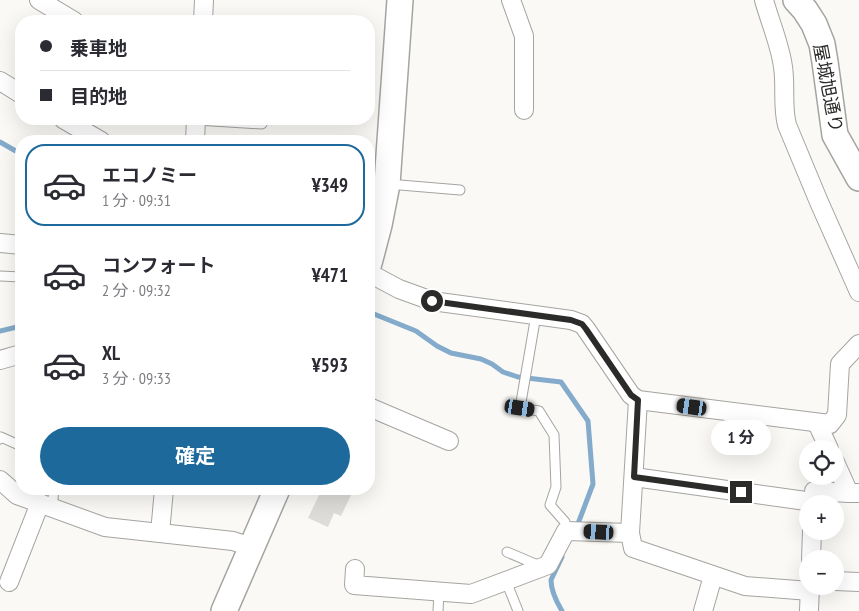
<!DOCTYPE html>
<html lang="ja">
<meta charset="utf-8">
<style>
body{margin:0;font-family:"PT Sans Narrow","Noto Sans JP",sans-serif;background:#f2f2f3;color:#2b2b33;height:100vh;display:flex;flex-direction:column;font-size:19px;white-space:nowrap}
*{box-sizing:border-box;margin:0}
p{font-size:16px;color:#7c7c81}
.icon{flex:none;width:28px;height:28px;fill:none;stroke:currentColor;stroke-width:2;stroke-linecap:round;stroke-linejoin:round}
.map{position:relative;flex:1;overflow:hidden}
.drawer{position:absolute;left:15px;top:135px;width:360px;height:360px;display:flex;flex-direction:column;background:#fff;border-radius:20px;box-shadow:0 5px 20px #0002}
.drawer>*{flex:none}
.hud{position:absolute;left:15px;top:15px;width:360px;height:110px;border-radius:20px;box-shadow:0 5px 20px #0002;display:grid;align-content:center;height:110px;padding:0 25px;background:#fff}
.fabs{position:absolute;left:799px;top:440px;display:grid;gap:10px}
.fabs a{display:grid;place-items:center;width:45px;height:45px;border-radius:50%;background:#fff;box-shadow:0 5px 20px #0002;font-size:25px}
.end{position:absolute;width:22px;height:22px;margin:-11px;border:6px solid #2b2b2a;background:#fff;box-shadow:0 0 0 2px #fff}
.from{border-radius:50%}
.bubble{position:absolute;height:35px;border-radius:18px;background:#fff;box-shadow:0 5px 20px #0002;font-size:16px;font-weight:700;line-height:35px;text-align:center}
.car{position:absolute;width:15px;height:30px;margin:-15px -8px;border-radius:6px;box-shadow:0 0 4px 1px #0007;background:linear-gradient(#222 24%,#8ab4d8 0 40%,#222 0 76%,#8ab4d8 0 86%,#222 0)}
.hud b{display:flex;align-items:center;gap:18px;height:48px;font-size:19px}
.hud b+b{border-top:1px solid #e1e1e2}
.hud i{width:12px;height:12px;background:#2b2b33}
ul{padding:9px 0 0;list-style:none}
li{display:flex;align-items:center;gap:15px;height:82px;margin:0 10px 8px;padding:0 15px;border:2px solid transparent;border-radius:20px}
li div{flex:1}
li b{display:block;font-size:19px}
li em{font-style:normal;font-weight:700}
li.active{border-color:#1d699c}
li>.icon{width:45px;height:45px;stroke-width:1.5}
.cta{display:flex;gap:10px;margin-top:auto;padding:10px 25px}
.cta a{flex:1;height:58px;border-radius:30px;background:#1d699c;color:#fff;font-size:20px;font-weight:700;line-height:58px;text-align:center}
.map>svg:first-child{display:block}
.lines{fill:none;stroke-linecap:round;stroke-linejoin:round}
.stream{stroke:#84abcb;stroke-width:5}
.building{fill:#dddcd9}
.lane-casing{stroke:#a5a4a1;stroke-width:11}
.street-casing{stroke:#a5a4a1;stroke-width:20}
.secondary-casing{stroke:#a5a4a1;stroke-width:28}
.lane{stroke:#fff;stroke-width:9}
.street{stroke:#fff;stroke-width:18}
.secondary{stroke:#fff;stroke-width:25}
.route{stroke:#2b2b2a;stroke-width:6}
.labels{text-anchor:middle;stroke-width:4;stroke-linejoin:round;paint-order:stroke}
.street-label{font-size:18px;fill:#2b2b2a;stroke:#fff}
</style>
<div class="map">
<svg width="859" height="611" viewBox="0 0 859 611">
<rect width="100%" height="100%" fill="#faf9f5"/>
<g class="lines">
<g class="stream">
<path d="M0,142L21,154"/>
<path d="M369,312L416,331L437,346L451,353L481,359L492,364L503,372L518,377L561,382L588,421L593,484L576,529"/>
<path d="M0,331L21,326"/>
<path d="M562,611C556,601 551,591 551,580L562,557"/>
</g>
</g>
<path class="building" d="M322,489H354L341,516L334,513L328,527L308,518Z"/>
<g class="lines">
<g class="lane-casing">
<g id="lane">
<path d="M196,120L262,124"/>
<path d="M388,184L460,190"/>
<path d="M0,276L21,277"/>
<path d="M536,315L520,408L539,411L554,435L556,487L550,505L565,522L566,531"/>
<path d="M0,439L1,437L21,446"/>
<path d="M52,508L54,489"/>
<path d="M507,552L540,566"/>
<path d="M506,581L518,611"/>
<path d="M438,611L439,592"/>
</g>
</g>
<g class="street-casing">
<g id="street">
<path d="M39,0L74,21"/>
<path d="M511,0L524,36V110"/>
<path d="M764,0C770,22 780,44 783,67C786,86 782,106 787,125L819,202L859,292"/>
<path d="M203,21L204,0"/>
<path d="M0,81L21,94"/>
<path d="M63,119L101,141"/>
<path d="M195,141L196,119"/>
<path d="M0,243L21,245"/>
<path d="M369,273L399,289L432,301L571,320L582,324L586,329L631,395L638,400L830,424L837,415L840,364L859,344"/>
<path d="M0,360L21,354"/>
<path d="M638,400L630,533L633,548L745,586L810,591"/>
<path d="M369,407L449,441"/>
<path d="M817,423L829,449"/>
<path d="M835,462L849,493H859"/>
<path d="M634,477L813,502"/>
<path d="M0,480L17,495L105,527L233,541L251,547"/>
<path d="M814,491L849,493"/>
<path d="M160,533L164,489"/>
<path d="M811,559L812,531"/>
<path d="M355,569L354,585L471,594L548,565L566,531L630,533"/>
<path d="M835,581L859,582"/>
<path d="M9,582L40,503"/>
<path d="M703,611L713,576"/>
<path d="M809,611L810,586"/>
</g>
</g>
<g class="secondary-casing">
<g id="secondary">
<path d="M796,0L805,10L814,24L822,44L825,62L835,135L859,178"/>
<path d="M369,263L379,225L387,184L400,0"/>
<path d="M224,611L277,489"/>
</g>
</g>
<use href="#lane" class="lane"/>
<use href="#street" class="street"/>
<use href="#secondary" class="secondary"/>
</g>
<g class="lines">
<path class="route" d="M432,301L571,320L582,324L586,329L631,395L638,400L634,477L741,492"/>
</g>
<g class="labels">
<g class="street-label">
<text transform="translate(828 88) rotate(79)" y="6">屋城旭通り</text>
</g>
</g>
</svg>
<div class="fabs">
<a><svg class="icon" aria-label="locate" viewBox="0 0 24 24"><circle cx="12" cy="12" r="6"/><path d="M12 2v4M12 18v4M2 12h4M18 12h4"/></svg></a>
<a>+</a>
<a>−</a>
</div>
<i class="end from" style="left:432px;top:301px"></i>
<i class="end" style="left:741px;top:492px"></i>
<div class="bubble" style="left:711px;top:420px;width:60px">1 分</div>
<i class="car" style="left:692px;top:407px;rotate:278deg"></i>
<i class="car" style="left:520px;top:408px;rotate:99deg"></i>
<i class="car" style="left:599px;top:532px;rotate:273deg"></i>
<div class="hud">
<b><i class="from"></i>乗車地</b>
<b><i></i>目的地</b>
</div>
<section class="drawer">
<ul>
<li class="active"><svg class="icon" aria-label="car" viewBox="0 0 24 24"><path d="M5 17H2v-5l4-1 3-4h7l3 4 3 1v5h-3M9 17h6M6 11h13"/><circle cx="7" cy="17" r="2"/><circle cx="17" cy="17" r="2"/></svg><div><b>エコノミー</b><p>1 分 · 09:31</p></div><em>¥349</em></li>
<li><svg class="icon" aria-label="car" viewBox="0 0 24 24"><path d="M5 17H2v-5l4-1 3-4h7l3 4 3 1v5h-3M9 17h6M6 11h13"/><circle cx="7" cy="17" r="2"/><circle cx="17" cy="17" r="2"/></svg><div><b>コンフォート</b><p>2 分 · 09:32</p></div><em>¥471</em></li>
<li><svg class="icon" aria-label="car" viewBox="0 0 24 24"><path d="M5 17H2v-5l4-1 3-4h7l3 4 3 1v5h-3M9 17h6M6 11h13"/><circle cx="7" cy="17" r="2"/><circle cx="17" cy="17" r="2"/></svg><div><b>XL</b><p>3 分 · 09:33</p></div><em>¥593</em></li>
</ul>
<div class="cta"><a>確定</a></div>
</section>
</div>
